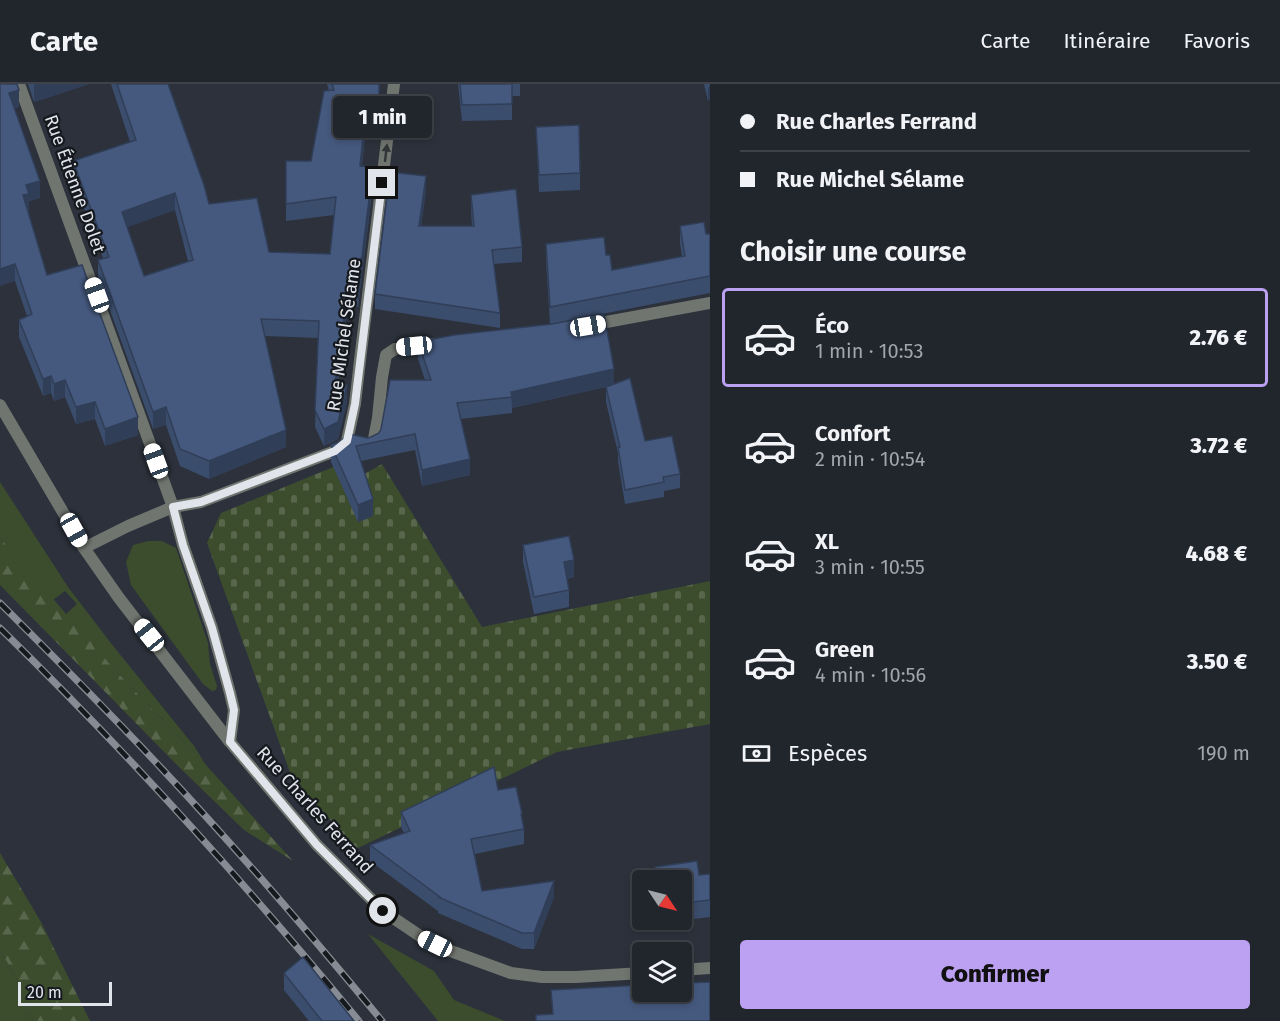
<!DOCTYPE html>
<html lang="fr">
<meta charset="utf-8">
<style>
body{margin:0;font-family:"Fira Sans",sans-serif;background:#292d34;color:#f1f3f6;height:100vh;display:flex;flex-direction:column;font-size:22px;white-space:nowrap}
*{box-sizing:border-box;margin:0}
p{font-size:20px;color:#a2a5a9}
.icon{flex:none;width:33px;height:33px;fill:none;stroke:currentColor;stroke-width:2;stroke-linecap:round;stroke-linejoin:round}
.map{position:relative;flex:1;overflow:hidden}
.details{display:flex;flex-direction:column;background:#21252c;width:570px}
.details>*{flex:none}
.hud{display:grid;align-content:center;height:132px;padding:0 30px;background:#21252c}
.needle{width:39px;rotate:125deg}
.controls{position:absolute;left:632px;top:786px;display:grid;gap:12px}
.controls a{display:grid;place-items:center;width:60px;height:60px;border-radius:6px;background:#21252c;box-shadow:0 3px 9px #0003,0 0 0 2px #3e4248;font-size:30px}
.scale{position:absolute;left:18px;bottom:15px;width:94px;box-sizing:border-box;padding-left:6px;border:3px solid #e1e5eb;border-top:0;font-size:16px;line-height:21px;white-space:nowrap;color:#e1e5eb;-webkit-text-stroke:4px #16191d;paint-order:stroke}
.end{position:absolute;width:27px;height:27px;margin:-14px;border:8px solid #e1e5eb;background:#111;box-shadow:0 0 0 3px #111}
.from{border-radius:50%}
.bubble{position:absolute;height:42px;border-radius:6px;background:#21252c;box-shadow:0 3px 9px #0003,0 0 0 2px #3e4248;font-size:20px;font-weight:800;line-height:42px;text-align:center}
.car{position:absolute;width:18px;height:36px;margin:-18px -9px;border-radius:8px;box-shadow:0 0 4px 2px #0007;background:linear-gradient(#fff 24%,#345 0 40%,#fff 0 76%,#345 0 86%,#fff 0)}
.hud b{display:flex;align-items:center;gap:21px;height:57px;font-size:22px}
.hud b+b{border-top:2px solid #3e4248}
.hud i{width:15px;height:15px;background:#f1f3f6}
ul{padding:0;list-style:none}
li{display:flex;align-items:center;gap:18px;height:99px;margin:0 12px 9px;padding:0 18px;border:3px solid transparent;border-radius:6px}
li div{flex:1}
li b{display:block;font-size:22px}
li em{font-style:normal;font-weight:800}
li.on{border-color:#bca0f2}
li>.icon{width:54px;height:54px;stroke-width:1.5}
h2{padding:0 30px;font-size:27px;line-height:72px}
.pay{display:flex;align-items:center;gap:15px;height:66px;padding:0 30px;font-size:22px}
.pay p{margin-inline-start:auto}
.primary-button{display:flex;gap:12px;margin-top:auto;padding:12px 30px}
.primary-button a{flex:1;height:69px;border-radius:6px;background:#bca0f2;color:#111;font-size:24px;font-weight:800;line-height:69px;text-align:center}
header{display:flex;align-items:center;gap:36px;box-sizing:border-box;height:84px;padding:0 30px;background:#21252c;border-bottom:2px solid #3e4248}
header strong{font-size:28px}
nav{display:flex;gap:33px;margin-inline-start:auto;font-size:21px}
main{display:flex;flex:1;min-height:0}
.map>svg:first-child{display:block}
.green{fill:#3c4d2e}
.forest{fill:url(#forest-firs)}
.cemetery{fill:url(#cemetery-stones)}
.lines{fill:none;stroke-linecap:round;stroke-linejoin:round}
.service{stroke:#71756f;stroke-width:12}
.minor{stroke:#71756f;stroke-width:12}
.tertiary{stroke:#71756f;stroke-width:12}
.rail-casing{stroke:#878b93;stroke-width:7}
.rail{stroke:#16191d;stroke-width:4.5;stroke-dasharray:14;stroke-linecap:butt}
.wall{fill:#3b4d6c;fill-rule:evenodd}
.shaded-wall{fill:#303e58}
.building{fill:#45597e;stroke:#303e58;stroke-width:1.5;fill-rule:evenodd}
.oneway{fill:#313536}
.route{stroke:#e1e5eb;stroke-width:8}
.labels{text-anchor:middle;stroke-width:4.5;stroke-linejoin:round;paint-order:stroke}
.street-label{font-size:18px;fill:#e1e5eb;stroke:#16191d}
</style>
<header>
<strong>Carte</strong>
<nav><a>Carte</a><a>Itinéraire</a><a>Favoris</a></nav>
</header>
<main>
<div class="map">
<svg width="710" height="937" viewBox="0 0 710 937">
<defs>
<pattern id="forest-firs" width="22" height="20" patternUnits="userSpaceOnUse" patternTransform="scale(1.5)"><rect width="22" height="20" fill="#3c4d2e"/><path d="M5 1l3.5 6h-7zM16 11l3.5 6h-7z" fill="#58664c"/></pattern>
<pattern id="cemetery-stones" width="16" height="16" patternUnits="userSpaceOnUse" patternTransform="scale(1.5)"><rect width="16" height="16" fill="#3c4d2e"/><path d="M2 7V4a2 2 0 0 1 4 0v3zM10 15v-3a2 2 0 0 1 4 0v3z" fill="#58664c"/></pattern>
</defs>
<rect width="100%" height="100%" fill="#2c313b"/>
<g class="green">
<path d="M0,398L68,503L110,558L194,662L206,681L115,586L65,531L77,520L65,507L53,516L0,454Z"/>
<path d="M148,457H162L176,464L208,559L210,580L217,602L216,606L212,607L203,600L131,501L126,478L133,461Z"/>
<path d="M368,850L434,887L454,916L505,937H438Z"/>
<path d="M0,866L18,897L33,937H0Z"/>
</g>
<g class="forest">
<path d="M0,454L115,586L206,681L293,777L244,746L178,682L0,501Z"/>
<path d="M0,769L41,838L90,937H33L18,897L0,866Z"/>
</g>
<path class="cemetery" d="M353,375L361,392L382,380L482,543L710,497V640L557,668L356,765L291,691L207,459L221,429Z"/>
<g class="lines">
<g class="service">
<path d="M590,241L710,219"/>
<path d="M367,362L373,360L378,334L382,293L386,271L395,265L433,260"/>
</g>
<g class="minor">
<path d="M19,0L173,423L183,461L212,544L230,609L234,626L230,658"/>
<path d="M84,464L128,442L173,423L201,418L335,367L344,361L347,357L355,320L360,276L394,0"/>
</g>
<g class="tertiary">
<path d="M0,321L84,464L119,514L230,658L317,761L383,827L423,854L448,866L511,889L542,893H576L642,889"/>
<path d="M681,886L710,884"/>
</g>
<g class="rail-casing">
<g id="rail">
<path d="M0,519C55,574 110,629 163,686C239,767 311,851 382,937"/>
<path d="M0,544C127,668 246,800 359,937"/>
</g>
</g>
<use href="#rail" class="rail"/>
</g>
<g class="wall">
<path d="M0,0L19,23L14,24L40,114L29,117V127H28L47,191L138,351L105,362L95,335L76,340L65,313L54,317L51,309L43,312L19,253V236L27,232L15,197Z"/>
<path d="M28,0H89L34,18Z"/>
<path d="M111,0H168L209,120L269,168L330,170L334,131L286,137V77H311L329,7L327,0H380L379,33H367L362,82L373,101L358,223L348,221L338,300L347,318L338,355L324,362L315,343L318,254L265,252L286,363L209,395L180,382L166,341L153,345L98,193V176L103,174L73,94V77L130,58ZM175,126L188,177L144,192L127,143Z"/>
<path d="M458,0H520V12H512V36L462,37Z"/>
<path d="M704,0H710L708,17Z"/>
<path d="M536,43L580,89V106L539,108Z"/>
<path d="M426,107L421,142H472L471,126V111L522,163V178L494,180L500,229V244L375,225V210Z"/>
<path d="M680,142L706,150H710V209L550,240L546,177V160L606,171L612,186L682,173L680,159Z"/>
<path d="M418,258L614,300L645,357L680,390V404L664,407V413L625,420L618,378V369L606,318V303L512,324V329L461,335L470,391L422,402L415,366L361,377L373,432L358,438L331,378V361L371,353L379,349L425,296L418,275Z"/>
<path d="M523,461L574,493L567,495L569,506V523L534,530L523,478Z"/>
<path d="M498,706L522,729V736L524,745V760L475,770L482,807L554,813L534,865H522L438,829V827L370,777V761L404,749L401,743V728Z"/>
<path d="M655,783L699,791L710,790V833L685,836V832H681V796H655Z"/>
<path d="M284,889L354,937H309L284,906Z"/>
</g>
<g class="shaded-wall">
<path d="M36,0H89L34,18V1Z"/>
<path d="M379,0H380L379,33Z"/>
<path d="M708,3H710V16L708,17Z"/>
<path d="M19,6V23L9,26V9Z"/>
<path d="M367,15V33L360,99V82Z"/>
<path d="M373,83V101L358,223V205Z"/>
<path d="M426,92V107L419,157V142Z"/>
<path d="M40,97V114L29,117V127L23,129V111L26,101Z"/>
<path d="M175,109V126L122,145V128Z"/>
<path d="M15,180V197L0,202V185Z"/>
<path d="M348,204V221L335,317V300Z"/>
<path d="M614,285V301L512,324L511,308Z"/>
<path d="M51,292V309L43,312V295Z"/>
<path d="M65,296V313L54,317V300Z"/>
<path d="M347,301V318L338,355L324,362V345Z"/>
<path d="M95,318V335L76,340V323Z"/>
<path d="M166,323V341L153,345V328Z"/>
<path d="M138,333V351L105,362V345Z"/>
<path d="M286,346V363L209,395V377Z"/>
<path d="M470,375V391L422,402V386Z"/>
<path d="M373,415V432L358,438V421Z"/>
<path d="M574,476V493L564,495V478Z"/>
<path d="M554,797V813L534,865V849Z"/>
</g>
<g class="building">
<path d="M0,0H17L19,6L9,9L40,97L26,101L29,110L23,111L47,191L82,181L138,333L105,345L95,318L76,323L65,296L54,300L51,292L43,295L19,236L32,230L15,180L0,185Z"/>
<path d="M117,0H168L204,101L209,120L257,114L269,168L330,170L336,113L286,120V77H311L324,7L334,6L332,0H379V16L367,15L360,82L373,83L358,205L348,204L335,300L347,301L338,338L324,345L315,326L319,237L261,235L286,346L209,377L180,365L166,323L153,328L98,176L109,173L73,77L136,56ZM175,109L193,176L144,192L122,128Z"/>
<path d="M460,0H512V20L462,21Z"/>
<path d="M579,41L580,89L539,91L536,43Z"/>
<path d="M390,88L426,92L419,142H474L471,111L516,105L522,163L492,166L500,229L375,210Z"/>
<path d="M704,138L706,150H710V192L550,223L546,160L604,153L606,171H610L612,186L685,172L680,142Z"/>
<path d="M604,230L614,285L511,308L512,313L457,319L470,375L422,386L415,350L356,362L373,415L358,421L331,361L339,358L350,350L367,354L371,353L379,349L381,345L390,296H431L418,258L454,251L552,240Z"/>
<path d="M630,294L645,357L672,352L680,390L663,393L664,398L625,406L618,363H620L606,303Z"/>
<path d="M569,452L574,476L564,478L569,506L534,513L523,461Z"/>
<path d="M494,683L498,706L516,703L522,729L521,730L524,745L471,755L482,807L554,797L534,849H522L438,813H440L370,761L410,747L401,728Z"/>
<path d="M697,777L699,791L710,790V816L685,819V815L681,816V796H658L655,783Z"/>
<path d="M303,873L354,937H322L284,889Z"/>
<path d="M710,898V937H536V931L553,930L551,906L642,901V908H681V899Z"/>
</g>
<defs><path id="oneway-solid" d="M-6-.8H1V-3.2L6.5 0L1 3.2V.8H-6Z" transform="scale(1.5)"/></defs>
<use class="oneway" href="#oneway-solid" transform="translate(386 69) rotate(-83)"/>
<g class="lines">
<path class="route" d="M382,99L355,320L347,357L335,367L201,418L173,423L183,461L212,544L230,609L234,626L230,658L317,761L383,827"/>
</g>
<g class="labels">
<g class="street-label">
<text transform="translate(75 100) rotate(70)" y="6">Rue Étienne Dolet</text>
<text transform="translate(344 251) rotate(-82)" y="6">Rue Michel Sélame</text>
<text transform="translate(315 726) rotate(48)" y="6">Rue Charles Ferrand</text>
</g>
</g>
</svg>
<div class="controls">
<a><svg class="needle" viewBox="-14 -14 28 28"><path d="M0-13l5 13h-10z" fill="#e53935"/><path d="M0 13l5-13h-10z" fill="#a2a5a9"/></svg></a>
<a><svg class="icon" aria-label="layers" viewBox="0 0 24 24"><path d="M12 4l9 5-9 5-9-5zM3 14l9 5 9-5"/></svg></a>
</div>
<div class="scale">20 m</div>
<i class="end from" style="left:383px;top:827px"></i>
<i class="end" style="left:382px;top:99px"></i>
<div class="bubble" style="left:333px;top:12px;width:99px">1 min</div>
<i class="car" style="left:97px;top:211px;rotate:340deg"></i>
<i class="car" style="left:588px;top:242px;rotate:80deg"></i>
<i class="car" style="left:414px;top:262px;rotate:264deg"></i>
<i class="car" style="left:156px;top:377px;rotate:340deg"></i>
<i class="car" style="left:74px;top:446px;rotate:151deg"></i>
<i class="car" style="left:149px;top:551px;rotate:321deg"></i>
<i class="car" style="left:435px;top:860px;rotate:296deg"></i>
</div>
<section class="details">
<div class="hud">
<b><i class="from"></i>Rue Charles Ferrand</b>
<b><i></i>Rue Michel Sélame</b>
</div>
<h2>Choisir une course</h2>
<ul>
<li class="on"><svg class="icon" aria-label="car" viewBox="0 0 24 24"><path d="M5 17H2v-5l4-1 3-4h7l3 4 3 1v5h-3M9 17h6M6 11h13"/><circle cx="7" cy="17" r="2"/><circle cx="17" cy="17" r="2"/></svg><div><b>Éco</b><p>1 min · 10:53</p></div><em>2.76 €</em></li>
<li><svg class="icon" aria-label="car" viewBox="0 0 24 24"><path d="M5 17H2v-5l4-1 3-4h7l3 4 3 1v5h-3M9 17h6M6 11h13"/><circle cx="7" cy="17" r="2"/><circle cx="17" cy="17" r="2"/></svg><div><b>Confort</b><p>2 min · 10:54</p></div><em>3.72 €</em></li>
<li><svg class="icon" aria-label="car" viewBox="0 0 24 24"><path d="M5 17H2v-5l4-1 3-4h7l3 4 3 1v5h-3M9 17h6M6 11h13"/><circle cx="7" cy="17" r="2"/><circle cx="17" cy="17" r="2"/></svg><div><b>XL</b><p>3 min · 10:55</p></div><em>4.68 €</em></li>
<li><svg class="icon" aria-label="car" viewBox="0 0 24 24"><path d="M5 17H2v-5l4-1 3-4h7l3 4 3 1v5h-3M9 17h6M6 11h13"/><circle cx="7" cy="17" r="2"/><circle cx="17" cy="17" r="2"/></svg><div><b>Green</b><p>4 min · 10:56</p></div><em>3.50 €</em></li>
</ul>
<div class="pay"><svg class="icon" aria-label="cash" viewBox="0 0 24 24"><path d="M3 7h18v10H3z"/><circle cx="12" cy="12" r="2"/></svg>Espèces<p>190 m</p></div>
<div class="primary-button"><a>Confirmer</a></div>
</section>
</main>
